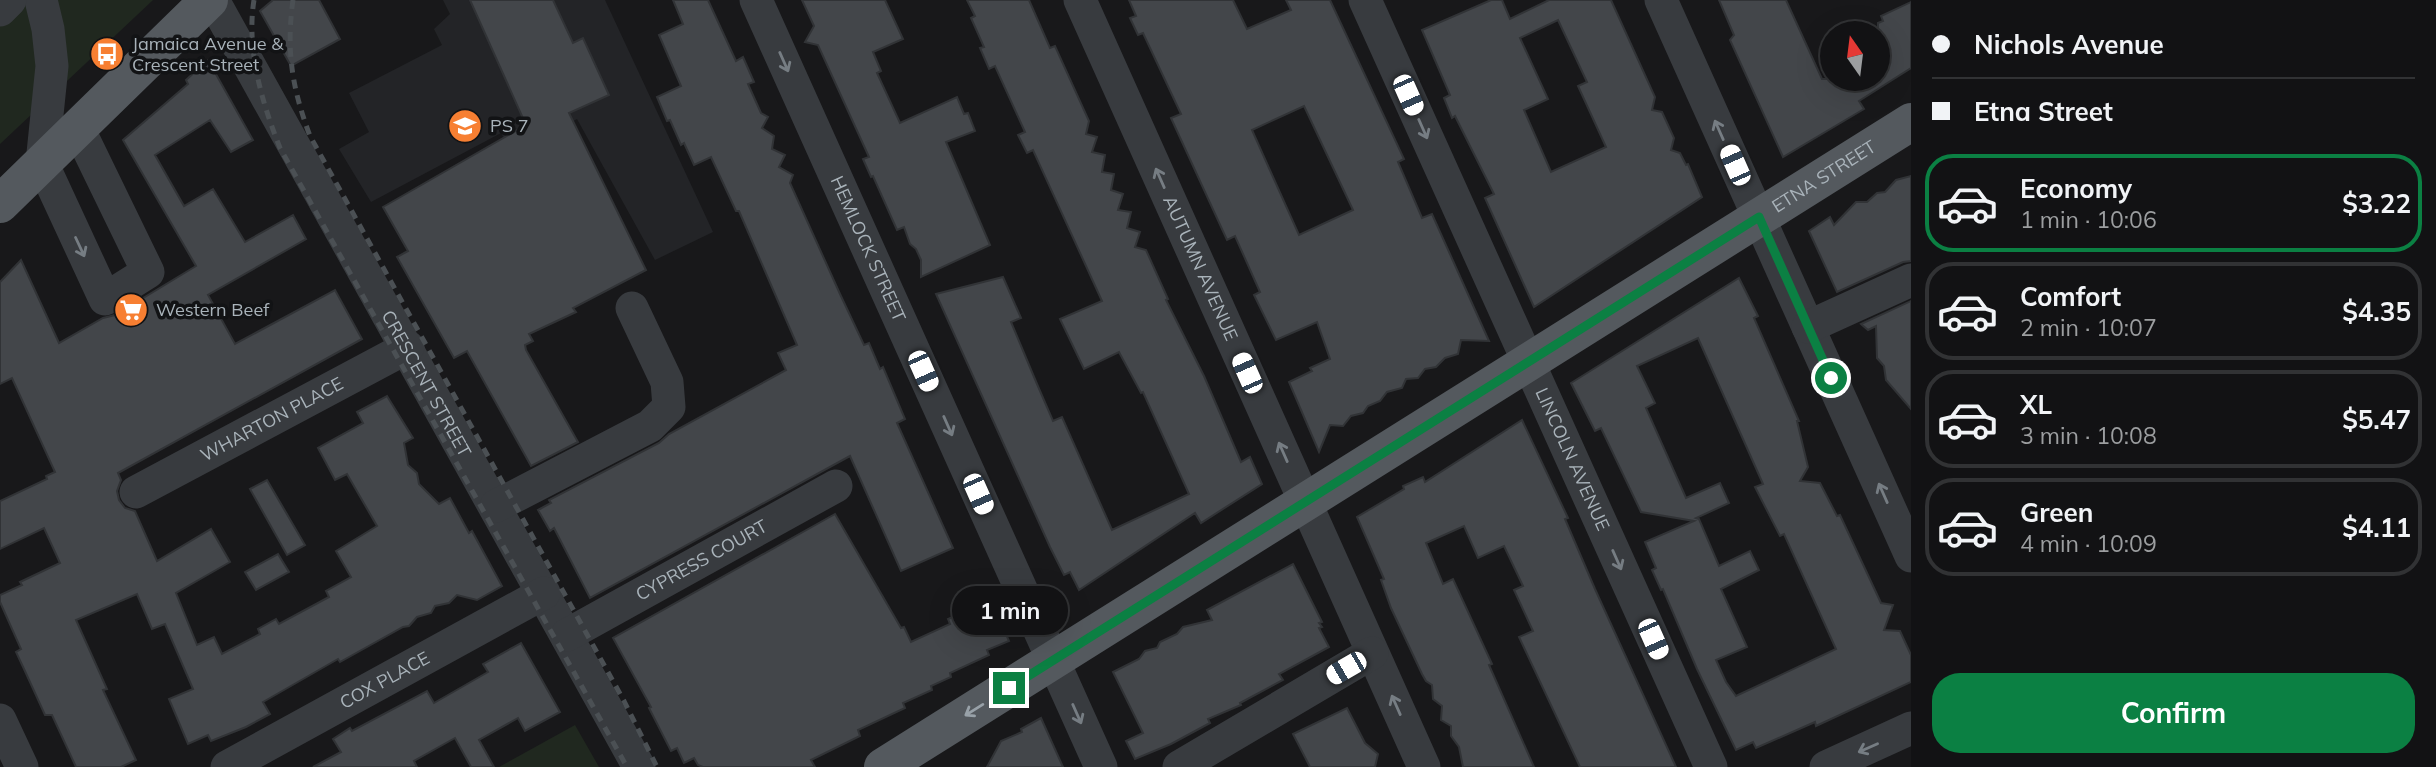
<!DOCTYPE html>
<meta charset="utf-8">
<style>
body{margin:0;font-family:Mulish,sans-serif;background:#1b1b1d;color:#f1f3f6;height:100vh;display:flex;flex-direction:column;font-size:26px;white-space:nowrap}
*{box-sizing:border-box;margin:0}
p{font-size:23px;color:#9c9ea0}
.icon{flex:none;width:38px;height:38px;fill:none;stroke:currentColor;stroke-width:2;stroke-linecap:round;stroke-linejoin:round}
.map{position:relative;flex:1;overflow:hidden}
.panel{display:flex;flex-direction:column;background:#121214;width:525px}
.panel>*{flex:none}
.guide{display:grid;align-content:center;height:154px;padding:0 21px;background:#121214}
.needle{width:46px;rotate:346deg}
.fabs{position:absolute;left:1820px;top:21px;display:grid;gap:14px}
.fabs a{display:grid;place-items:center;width:70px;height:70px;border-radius:50%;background:#121214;box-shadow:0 7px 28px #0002,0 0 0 2px #313234;font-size:35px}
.end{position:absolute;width:32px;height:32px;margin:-16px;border:9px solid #0b8043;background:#fff;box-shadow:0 0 0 4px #fff}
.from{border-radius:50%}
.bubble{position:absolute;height:49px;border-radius:24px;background:#121214;box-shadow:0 7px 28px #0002,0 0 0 2px #313234;font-size:23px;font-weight:700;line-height:49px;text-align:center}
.car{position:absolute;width:21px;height:42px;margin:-21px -10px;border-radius:9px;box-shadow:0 0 5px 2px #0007;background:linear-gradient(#fff 24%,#345 0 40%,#fff 0 76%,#345 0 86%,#fff 0)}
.guide b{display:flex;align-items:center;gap:24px;height:66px;font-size:26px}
.guide b+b{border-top:2px solid #313234}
.guide i{width:18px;height:18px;background:#f1f3f6}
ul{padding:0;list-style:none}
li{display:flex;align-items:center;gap:21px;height:98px;margin:0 14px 10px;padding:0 7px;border:4px solid #313234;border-radius:28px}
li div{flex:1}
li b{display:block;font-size:26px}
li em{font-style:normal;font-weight:700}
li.on{border-color:#0b8043}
li>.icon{width:63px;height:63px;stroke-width:1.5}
.action{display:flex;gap:14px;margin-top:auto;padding:14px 21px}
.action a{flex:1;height:80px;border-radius:28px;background:#0b8043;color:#fff;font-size:28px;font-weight:700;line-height:80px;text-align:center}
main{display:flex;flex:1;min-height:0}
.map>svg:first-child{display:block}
.built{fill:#232427}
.green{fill:#20281f}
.building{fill:#43464a;stroke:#313336;stroke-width:2;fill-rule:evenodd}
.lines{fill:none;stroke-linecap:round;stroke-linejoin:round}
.minor{stroke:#383b3f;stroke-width:33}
.major{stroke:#54595e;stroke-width:38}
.rail{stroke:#4b5054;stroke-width:5;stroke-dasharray:9 7;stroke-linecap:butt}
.oneway{stroke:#767d83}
.oneway2{stroke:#98a1a8}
.route{stroke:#0b8043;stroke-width:9}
.labels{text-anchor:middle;stroke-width:7;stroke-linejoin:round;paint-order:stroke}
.poi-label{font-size:18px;fill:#a9b3ba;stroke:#121315;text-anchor:start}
.street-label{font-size:18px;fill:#a9b3ba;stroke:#121315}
</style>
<main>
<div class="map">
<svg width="1911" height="767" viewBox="0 0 1911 767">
<rect width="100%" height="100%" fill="#18181a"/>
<path class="built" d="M443,0H605L713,232L655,260L577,119L512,153L501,133L371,202L339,149L369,132L349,93L442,45L434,29L450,14Z"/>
<g class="green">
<path d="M0,0H153L0,144Z"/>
<path d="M575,725L599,767H499Z"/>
</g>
<g class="building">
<path d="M273,0H319L340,39L291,66L260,11Z"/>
<path d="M470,0H553L573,43L583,38L609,95L569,113L646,270L573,308L576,312L529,334L533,341L525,345L526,350L578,442L531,466L467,351L454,358L397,257L408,251L383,207L526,125Z"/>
<path d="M673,0H708L736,61L743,57L754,82L748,84L761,113L768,117L762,128L774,136L772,149L785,155L779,167L793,175L790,183L840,294L864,345L869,343L880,369L883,367L905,419L897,423L953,548L901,571L850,456L590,598L554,528L550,531L538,510L551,503L549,500L659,443L669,434L786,370L778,353L797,345L739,211H736L711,157L694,165L684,143L681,145L670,120L667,121L657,97L681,86L659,35L683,24Z"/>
<path d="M802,0H885L903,39L873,52L881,71L877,73L900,123L957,97L964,114L968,113L975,131L946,142L990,245L921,277V260L916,249L910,244L904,227L897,230L873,176L871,177L863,159L869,157L818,45L805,42L814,26Z"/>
<path d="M967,0H1029L1050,48L1055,46L1089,121L1086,134L1097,137L1092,152L1105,155L1102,172L1114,174L1111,190L1123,194L1118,210L1131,212L1127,228L1140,232L1135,247L1146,250L1168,299L1166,300L1204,376L1241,462L1250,457L1262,484L1201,523L1195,513L1079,590L1070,572L1064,575L1050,547L936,294L1003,277L1021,318L1011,322L1037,384L1053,421L1062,417L1112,530L1189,494L1143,392L1141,393L1119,352L1084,369L1060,319L1102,301L1033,150L1027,153L1018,135L1025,132L995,66L989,69L980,48L984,47L971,18L975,16Z"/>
<path d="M1129,0H1233L1247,29L1291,10L1286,0H1330L1404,159L1398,162L1422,218L1432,214L1489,341L1461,340L1458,354L1445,358L1436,367L1425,369L1418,378L1406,379L1402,388L1387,392L1380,401L1368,406L1363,413L1351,416L1343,426L1330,425L1319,452L1289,382L1312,371L1310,368L1330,359L1317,322L1276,340L1254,295L1260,292L1235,236L1227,240L1171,118L1181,114L1143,33L1138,35L1130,18L1136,16ZM1304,106L1353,210L1299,235L1252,130Z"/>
<path d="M1491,0H1502L1510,19L1549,0H1611L1655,97L1652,110L1662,112L1674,138L1671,150L1680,153L1686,165L1688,164L1702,197L1534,307L1485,198L1494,194L1455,116L1452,118L1444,98L1450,95L1422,30ZM1558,20L1587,82L1578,86L1606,147L1551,172L1524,110L1548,99L1520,38Z"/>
<path d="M1719,0H1786L1822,79H1878V23L1883,21L1881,16L1911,2V68L1859,101L1864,109L1783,157L1730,40L1734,35Z"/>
<path d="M208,60L253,140L231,152L210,120L155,155L184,206L213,189L245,242L293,215L306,239L208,295L235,344L335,290L362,339L118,473L121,480L117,491L119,500L125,508L135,511L157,561L211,529L230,562L176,593L197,645L214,637L222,654L260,634L258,629L276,619L279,624L329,597L326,591L351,577L336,551L377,526L347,474L335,480L318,448L363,423L357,412L387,396L413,438L404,443L408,465L417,473L419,484L439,504L450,498L469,533L472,531L502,586L477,600L457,595L449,603L435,606L431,613L417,617L409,626L403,627L340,662L338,659L263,702L270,714L246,727L211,741L208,735L188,744L169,699L193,689L165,624L152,629L137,594L76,620L107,689L103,690L136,760L121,767H76L52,715H45L24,669L16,652L21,649L0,602V595L22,585L20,582L60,563L44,528L0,549V501L47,479L46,476L55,472L12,378L0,384V282L21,260L59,343L103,318L115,315L196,266L123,140L188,84L186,80Z"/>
<path d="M1911,176V261L1903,262L1837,292L1809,231L1830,217L1834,225L1856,202H1867L1877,193L1885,192L1896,180Z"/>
<path d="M1739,278L1758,316L1754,318L1799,421H1797L1808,467L1800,481L1820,483L1837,516L1840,515L1881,603L1893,605L1884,630L1900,631L1911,655V682L1816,726L1815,722L1756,748L1753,742L1736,750L1697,669L1663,589L1661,590L1652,570L1656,568L1645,542L1694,521L1641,512L1601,428L1595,431L1571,383ZM1698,338L1763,484L1755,487L1780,536L1784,534L1836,649L1736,696L1726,682L1716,660L1747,647L1721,589L1759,570L1750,551L1719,566L1699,519L1696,518L1729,503L1720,483L1686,498L1646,408L1655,403L1637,366Z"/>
<path d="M1911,301V409L1886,380L1884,366L1877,358L1876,326L1868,330L1861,324Z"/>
<path d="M1522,420L1568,518L1565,519L1595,589L1676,767H1580L1519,637L1533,631L1514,590L1523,586L1504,546L1478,558L1464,526L1426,543L1443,584L1453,579L1492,664L1489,665L1534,767H1463L1459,747L1451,736V726L1441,720L1442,706L1433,699L1432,685L1426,681L1422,674L1391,608L1381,580L1384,579L1357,517L1404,489L1403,486L1423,477L1425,482Z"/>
<path d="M267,480L305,545L287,555L250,489Z"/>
<path d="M835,514L901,628L904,627L911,642L950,624L948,619L991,600L1009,641L987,650L989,655L950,673L951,677L931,686L932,690L903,703L905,708L858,730L860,736L811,760L815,767H703L698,765L694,758L684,763L677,748L671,751L649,708L651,707L613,638Z"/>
<path d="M278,554L289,572L256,590L245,572Z"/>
<path d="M1293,564L1322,622L1319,623L1322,627L1319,628L1329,647L1279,674L1283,680L1240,703L1241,705L1208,719L1210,723L1171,744L1135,759L1126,741L1143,733L1113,672L1139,659L1145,651L1157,648L1160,642L1177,634L1183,627L1212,620L1207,610Z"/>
<path d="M521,643L560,712L525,731L518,718L479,740L494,767H471L455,738L414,761L417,767H313L341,752L333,739L350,728L352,731L427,691L434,703L488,672L483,664Z"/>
<path d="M1347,708L1365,743L1378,754L1375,767H1310L1293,734Z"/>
<path d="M1041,718L1063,767H987L1001,741L1022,732L1021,729Z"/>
</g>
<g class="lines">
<g class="minor">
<path d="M41,0L48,29L52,66L42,163L105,299L148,272L78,128"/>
<path id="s1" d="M213,0L639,767"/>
<path id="s2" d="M756,0L1101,767"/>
<path id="s3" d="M1080,0L1424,767"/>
<path id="s4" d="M1365,0L1711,767"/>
<path d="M1661,0L1911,556"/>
<path d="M0,10L10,0"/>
<path d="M1808,327L1911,280"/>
<path id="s5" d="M136,492L408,347"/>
<path d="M496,506L650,426L669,407L667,382L632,308"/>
<path id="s6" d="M567,635L836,486"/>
<path d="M0,720L22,767"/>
<path id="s7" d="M227,767L544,593"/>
<path d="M1179,767L1372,653"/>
<path d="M1826,767L1911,728"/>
</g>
<g class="major">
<path d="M0,204L209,0"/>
<path id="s8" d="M883,767L1911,122"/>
</g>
<g class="rail">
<path d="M254,0C246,49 262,103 280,148L627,767"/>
<path d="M293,0C286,51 292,88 310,136L624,701L657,767"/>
</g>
</g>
<defs><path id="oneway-shaft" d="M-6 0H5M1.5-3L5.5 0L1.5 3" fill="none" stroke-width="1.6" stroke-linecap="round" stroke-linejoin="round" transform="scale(1.75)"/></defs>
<g class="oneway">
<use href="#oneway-shaft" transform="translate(784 62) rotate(66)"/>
<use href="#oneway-shaft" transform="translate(1423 129) rotate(66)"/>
<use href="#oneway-shaft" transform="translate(1719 130) rotate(-114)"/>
<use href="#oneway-shaft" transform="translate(1160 178) rotate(-114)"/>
<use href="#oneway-shaft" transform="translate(80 247) rotate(65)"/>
<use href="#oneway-shaft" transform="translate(948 426) rotate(66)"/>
<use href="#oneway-shaft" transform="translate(1283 452) rotate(-114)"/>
<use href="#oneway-shaft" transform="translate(1883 493) rotate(-114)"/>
<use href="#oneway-shaft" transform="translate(1617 560) rotate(66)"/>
<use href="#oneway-shaft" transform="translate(1396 705) rotate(-114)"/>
<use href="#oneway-shaft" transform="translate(1077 714) rotate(66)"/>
<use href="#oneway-shaft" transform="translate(1868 748) rotate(156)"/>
</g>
<use class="oneway2" href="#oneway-shaft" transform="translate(974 710) rotate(148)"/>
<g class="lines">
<path class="route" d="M1009,688L1759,217L1831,378"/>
</g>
<defs>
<g id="bus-disc" transform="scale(1.75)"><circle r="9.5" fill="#f77f32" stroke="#121315"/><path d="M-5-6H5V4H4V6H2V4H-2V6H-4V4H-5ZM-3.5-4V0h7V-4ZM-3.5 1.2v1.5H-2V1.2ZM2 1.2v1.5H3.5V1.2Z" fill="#fff"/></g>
<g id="school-disc" transform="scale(1.75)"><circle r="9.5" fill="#f77f32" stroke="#121315"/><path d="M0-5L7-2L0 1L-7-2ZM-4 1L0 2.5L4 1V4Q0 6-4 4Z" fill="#fff"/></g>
<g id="supermarket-disc" transform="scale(1.75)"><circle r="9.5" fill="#f77f32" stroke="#121315"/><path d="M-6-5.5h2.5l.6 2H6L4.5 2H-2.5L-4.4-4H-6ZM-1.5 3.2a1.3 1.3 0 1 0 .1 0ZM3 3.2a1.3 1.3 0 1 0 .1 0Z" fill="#fff"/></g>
</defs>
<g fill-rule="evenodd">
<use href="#bus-disc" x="107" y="54"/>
<use href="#school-disc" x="465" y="126"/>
<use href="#supermarket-disc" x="131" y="310"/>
</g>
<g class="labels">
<g class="poi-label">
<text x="132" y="50">Jamaica Avenue &amp;<tspan x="132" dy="21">Crescent Street</tspan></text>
<text x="490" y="132">PS 7</text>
<text x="156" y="316">Western Beef</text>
</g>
<g class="street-label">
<text dy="6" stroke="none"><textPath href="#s8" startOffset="1111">ETNA STREET</textPath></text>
<text dy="6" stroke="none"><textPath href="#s2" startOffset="273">HEMLOCK STREET</textPath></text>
<text dy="6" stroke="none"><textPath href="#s3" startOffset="294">AUTUMN AVENUE</textPath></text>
<text dy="6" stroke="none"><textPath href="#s1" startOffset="439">CRESCENT STREET</textPath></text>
<text dy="6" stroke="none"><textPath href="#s5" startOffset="154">WHARTON PLACE</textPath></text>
<text dy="6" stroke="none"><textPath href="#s4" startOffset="504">LINCOLN AVENUE</textPath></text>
<text dy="6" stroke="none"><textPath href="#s6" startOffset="154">CYPRESS COURT</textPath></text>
<text dy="6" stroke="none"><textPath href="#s7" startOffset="180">COX PLACE</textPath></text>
</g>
</g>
</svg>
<div class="fabs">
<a><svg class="needle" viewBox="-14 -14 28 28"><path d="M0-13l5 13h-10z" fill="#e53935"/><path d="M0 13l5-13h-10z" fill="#9c9ea0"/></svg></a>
</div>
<i class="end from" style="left:1831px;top:378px"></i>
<i class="end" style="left:1009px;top:688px"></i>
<div class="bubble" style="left:952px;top:586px;width:116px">1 min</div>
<i class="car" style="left:1408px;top:95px;rotate:156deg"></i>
<i class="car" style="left:1735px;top:165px;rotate:336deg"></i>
<i class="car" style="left:923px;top:371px;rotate:156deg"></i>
<i class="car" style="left:1247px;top:373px;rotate:336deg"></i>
<i class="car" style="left:978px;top:494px;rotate:156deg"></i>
<i class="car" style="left:1653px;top:639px;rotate:156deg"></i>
<i class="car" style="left:1346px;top:668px;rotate:240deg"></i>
</div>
<section class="panel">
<div class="guide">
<b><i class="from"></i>Nichols Avenue</b>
<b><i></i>Etna Street</b>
</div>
<ul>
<li class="on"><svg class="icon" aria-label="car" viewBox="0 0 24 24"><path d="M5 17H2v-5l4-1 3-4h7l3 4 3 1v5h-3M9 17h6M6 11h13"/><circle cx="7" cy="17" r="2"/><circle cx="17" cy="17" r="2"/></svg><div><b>Economy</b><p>1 min · 10:06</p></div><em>$3.22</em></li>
<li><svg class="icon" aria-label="car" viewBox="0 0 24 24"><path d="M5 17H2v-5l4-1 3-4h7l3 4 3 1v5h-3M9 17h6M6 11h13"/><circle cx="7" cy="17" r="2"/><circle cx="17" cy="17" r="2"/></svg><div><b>Comfort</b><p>2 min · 10:07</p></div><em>$4.35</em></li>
<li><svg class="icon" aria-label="car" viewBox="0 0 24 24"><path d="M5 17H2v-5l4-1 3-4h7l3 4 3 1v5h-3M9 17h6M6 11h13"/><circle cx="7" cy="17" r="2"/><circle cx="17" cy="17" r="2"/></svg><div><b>XL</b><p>3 min · 10:08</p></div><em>$5.47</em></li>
<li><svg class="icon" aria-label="car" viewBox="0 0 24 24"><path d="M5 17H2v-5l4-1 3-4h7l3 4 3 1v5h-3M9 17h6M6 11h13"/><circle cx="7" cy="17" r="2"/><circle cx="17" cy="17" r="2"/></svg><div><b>Green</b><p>4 min · 10:09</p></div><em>$4.11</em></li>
</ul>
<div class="action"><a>Confirm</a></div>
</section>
</main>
